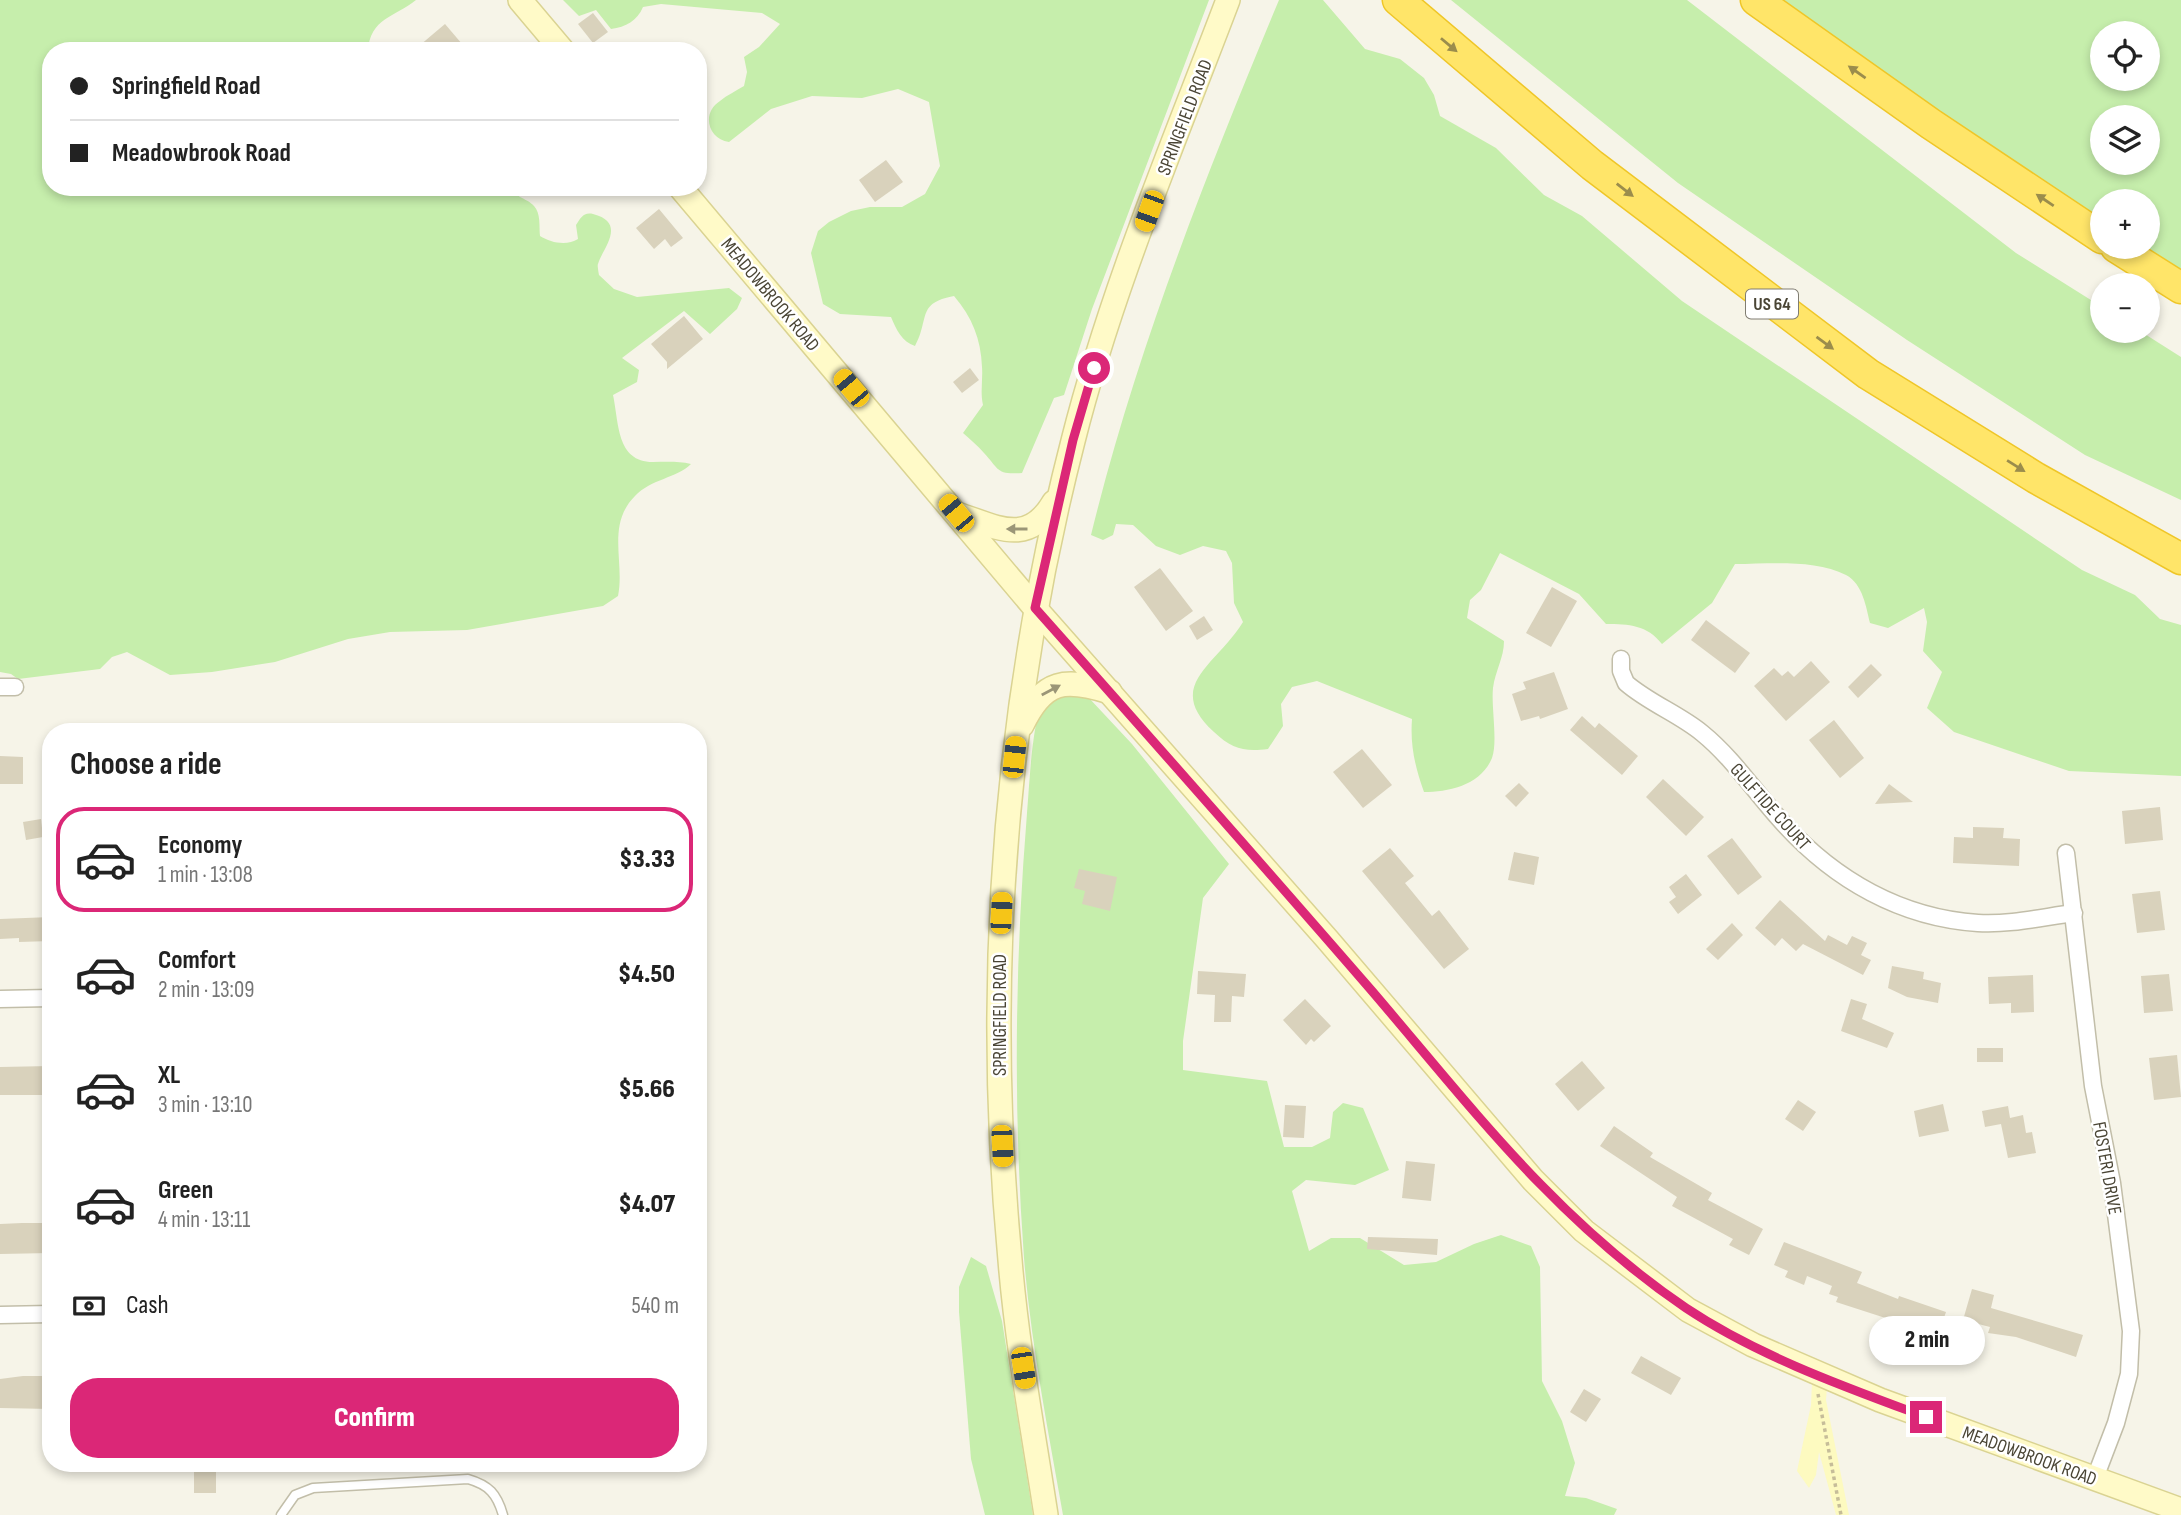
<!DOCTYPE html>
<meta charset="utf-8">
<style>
body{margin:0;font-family:"Sofia Sans Condensed",sans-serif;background:#f2f2f2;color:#222;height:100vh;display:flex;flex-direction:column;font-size:26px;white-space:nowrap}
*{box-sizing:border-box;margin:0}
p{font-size:23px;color:#767676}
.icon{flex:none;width:38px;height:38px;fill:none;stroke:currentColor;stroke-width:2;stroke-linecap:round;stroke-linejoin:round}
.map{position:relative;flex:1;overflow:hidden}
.sheet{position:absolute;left:42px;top:723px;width:665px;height:749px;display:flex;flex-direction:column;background:#fff;border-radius:28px;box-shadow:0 4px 10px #0003}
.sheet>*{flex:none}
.top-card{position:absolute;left:42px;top:42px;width:665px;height:154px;border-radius:28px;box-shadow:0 4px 10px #0003;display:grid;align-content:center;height:154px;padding:0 28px;background:#fff}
.tools{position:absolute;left:2090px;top:21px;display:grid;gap:14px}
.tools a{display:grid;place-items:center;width:70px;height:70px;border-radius:50%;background:#fff;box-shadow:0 4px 10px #0003;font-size:35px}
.end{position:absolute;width:32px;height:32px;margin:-16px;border:9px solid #db2777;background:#fff;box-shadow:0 0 0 4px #fff}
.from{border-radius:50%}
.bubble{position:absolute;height:49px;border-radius:24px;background:#fff;box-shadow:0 4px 10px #0003;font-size:23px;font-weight:800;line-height:49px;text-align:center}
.car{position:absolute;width:21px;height:42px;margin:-21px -10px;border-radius:9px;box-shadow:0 0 5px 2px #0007;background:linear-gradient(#f5c518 24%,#345 0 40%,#f5c518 0 76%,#345 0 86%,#f5c518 0)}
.top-card b{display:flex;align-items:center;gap:24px;height:66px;font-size:26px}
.top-card b+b{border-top:2px solid #e0e0e0}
.top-card i{width:18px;height:18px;background:#222}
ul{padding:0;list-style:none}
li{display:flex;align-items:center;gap:21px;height:105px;margin:0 14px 10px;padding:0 14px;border:4px solid transparent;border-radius:28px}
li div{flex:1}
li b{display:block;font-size:26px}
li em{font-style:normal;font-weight:800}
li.selected{border-color:#db2777}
li>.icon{width:63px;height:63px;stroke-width:1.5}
h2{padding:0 28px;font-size:32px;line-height:84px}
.pay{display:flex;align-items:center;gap:18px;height:77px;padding:0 28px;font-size:26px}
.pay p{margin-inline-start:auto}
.primary-button{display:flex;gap:14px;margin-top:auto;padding:14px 28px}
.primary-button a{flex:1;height:80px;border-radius:28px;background:#db2777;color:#fff;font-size:28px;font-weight:800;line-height:80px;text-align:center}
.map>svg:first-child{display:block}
.green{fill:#c6eeac;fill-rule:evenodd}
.sand{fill:#fdfac0}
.building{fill:#d9d2bc}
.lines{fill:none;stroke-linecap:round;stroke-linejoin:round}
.lane-casing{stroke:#c2bea9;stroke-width:11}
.street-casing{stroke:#c2bea9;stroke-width:19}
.secondary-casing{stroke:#dad392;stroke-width:26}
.highway-casing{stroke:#efc628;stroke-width:33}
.path{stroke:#c6bd99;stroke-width:3.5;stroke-dasharray:3.5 3.5;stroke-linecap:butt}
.lane{stroke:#fff;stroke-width:8}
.street{stroke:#fff;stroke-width:16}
.secondary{stroke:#fffac8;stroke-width:23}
.highway{stroke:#ffe569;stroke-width:30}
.oneway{fill:#9b8d4c}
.oneway2{fill:#9b9677}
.route{stroke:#db2777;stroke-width:9}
.labels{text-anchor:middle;stroke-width:5;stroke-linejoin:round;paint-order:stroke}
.shield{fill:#fff;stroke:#807d72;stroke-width:2}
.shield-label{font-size:18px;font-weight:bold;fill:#4a4535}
.street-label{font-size:19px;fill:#4a4535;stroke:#fff}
</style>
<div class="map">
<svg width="2181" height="1515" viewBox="0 0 2181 1515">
<rect width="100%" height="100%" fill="#f6f4e8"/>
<g class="green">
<path d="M0,0H416C395,17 370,18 368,51H51V187H466L488,192L511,187C517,199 527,198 534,206C541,213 539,227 540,236C551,243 567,246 578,239L576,225C581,218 583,212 593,214C628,223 602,249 598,264C597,265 599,275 599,275L614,289L637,297L729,288L742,298L737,309L710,334L684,311L622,358L639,370L637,382L613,395C619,422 616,462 653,462C666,462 678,461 691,464C677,478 651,479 635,496C606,525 625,562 618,596L603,606L467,630L390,632L348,639L275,662L212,672L170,675L127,652L112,657L100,669L18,679L11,674L0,672Z"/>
<path d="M563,0H1209L1092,309L1064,395L1054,398L1022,473C996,475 999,469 984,453C978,446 970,439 963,433L983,405C980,392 983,380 982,367C981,339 972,317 954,296C916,303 930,319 915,346C902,342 896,329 891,317L840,314L823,304L811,253L818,231L829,222L851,211L870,207H902L925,194L940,166L929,102L898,89L862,98L812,96L771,109L729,142C708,139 701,113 720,101C727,95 736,91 744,86L747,72L744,57L759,47L780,24L762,13L661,4L643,7C637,21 626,27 611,29L596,10L579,16Z"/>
<path d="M1279,0H1323L1365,49L1400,59L1424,78L1434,95L1440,116L1496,148L1544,195L1582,216L1682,301L2082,570L2135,595L2160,619L2181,625V776L2069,771L1954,732L1927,708L1942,672L1923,651L1927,622L1924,608L1888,628L1870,623C1866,607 1863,584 1846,575C1815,559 1769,564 1735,564L1712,603L1662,644C1647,625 1629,624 1606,624L1579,594L1500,553L1481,590L1470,600L1467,618L1504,641C1504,658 1495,671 1493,688C1491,707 1498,741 1492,758C1481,785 1449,792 1424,792C1415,767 1410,745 1412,719L1317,681L1292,687L1281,704L1283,726L1268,749C1244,752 1232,749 1214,732C1163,685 1217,665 1243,622L1234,603L1232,563L1226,551L1203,546L1180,555L1156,546L1133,525L1116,524L1113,535L1103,540L1091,535C1136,351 1206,175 1279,0Z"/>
<path d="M1451,0H1687L2016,253L2102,307V331H2140L2181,357V500L2085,455L1907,340L1678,183Z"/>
<path d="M1777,0H2181V272L2138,247H2147V201H2102V224ZM2102,33H2147V79H2102ZM2102,117H2147V163H2102Z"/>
<path d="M1073,692L1089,698L1132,744L1229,864L1203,898L1183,1041V1070L1267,1081L1284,1147H1312L1330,1138L1333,1112L1343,1103L1363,1108L1389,1170L1355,1185L1306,1180L1292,1191L1309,1251L1331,1238H1360L1404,1265L1436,1262L1474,1244L1501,1235L1531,1246L1540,1267L1542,1381L1562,1421L1575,1463L1565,1496L1586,1498L1617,1509L1614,1515H1063C1048,1430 1031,1344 1024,1258C1013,1109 1015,961 1027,813C1029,790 1032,726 1041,707C1048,695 1061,693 1073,692Z"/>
<path d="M971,1257L986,1266L1002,1321L1033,1515H985L971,1459L959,1312V1287Z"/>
</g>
<path class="sand" d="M1812,1382L1827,1388L1826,1400L1849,1515H1836L1819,1452L1816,1475L1809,1488L1797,1471L1811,1405Z"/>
<g class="building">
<path d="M593,13L608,32L593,43L578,24Z"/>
<path d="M445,24L468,51H413Z"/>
<path d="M886,160L903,182L875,202L859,180Z"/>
<path d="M659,209L683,238L671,247L665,239L654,249L636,228Z"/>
<path d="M684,316L703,339L667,369V362L651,344Z"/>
<path d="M970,368L979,380L962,393L953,382Z"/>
<path d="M1160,568L1193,611L1166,631L1134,587Z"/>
<path d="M1552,587L1577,601L1551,647L1526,633Z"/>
<path d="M1204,616L1213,630L1197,640L1189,626Z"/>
<path d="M1706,620L1750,653L1735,673L1691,640Z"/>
<path d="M1811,661L1830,682L1786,721L1754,686L1774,668L1782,676L1788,671L1794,677Z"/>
<path d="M1871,664L1882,675L1858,698L1848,687Z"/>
<path d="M1554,672L1568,709L1540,719L1539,716L1521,721L1512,694L1526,689L1523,682Z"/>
<path d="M1582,716L1595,728L1599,723L1638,756L1622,775L1570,730Z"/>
<path d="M1834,720L1864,758L1840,778L1809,740Z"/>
<path d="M1362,749L1392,785L1363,808L1333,772Z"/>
<path d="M0,756L23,757V784H0Z"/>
<path d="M1663,779L1704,817L1686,836L1646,797Z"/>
<path d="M1519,783L1529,793L1516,807L1505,796Z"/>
<path d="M1889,784L1913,802L1875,804Z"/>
<path d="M2160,807L2163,840L2125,844L2122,811Z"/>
<path d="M41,819L43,837L26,840L23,822Z"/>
<path d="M1973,827L2004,828L2003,838L2020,839L2019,866L1953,863L1954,837L1973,838Z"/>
<path d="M1732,838L1762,877L1738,895L1707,856Z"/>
<path d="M1390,848L1414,876L1405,883L1432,916L1439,910L1469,949L1444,969L1362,871Z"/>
<path d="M1514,852L1539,857L1534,885L1508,880Z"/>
<path d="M1079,869L1117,877L1110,911L1082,904L1085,891L1074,888Z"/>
<path d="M1686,874L1702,895L1678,914L1669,902L1676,897L1669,887Z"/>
<path d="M2160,891L2165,930L2137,933L2132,894Z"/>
<path d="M1780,900L1825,941L1828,935L1847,945L1852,936L1867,943L1861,955L1871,960L1863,975L1803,944L1796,951L1782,938L1775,946L1755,928Z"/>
<path d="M51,917V941L19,942V938L0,939V919Z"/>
<path d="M1732,923L1743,935L1718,960L1706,949Z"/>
<path d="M1892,966L1924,972L1923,979L1941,983L1938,1003L1907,997L1888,988Z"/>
<path d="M1198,971L1246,974L1244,997L1232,996L1231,1022H1214L1215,995L1197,994Z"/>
<path d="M2169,974L2173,1011L2144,1013L2141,976Z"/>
<path d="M2033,975L2034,1012L2011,1013V1003L1989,1004L1988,977Z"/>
<path d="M1305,999L1331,1026L1314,1042L1311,1039L1306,1045L1283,1020Z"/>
<path d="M1851,999L1867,1004L1862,1019L1894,1033L1887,1048L1841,1031Z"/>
<rect x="1977" y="1048" width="26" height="14"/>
<path d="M2177,1055L2181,1097L2154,1100L2149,1058Z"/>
<path d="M1582,1061L1605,1088L1578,1111L1555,1084Z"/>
<path d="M51,1066V1095H0V1067Z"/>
<path d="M1798,1100L1816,1112L1803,1131L1785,1119Z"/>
<path d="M1943,1104L1949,1131L1919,1137L1914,1111Z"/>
<path d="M1285,1105L1306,1106L1304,1138L1283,1137Z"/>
<path d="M2008,1106L2010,1118L2023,1115L2026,1133L2032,1132L2036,1153L2008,1158L2001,1124L1985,1127L1982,1111Z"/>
<path d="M1614,1126L1653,1153L1650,1157L1712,1193L1708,1200L1763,1229L1749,1255L1729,1245L1733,1239L1672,1206L1677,1197L1600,1146Z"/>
<path d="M1406,1161L1435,1164L1431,1201L1402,1198Z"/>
<path d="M22,1223H51V1253L0,1254V1224Z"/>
<path d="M1368,1237L1438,1239L1437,1255L1367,1249Z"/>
<path d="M1784,1242L1862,1272L1857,1283L1898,1299L1899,1296L1946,1312L1938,1335L1836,1302L1838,1297L1829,1294L1832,1286L1807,1276L1804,1285L1785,1277L1788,1271L1774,1265Z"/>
<path d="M1972,1289L1994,1295L1991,1308L2083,1335L2076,1357L2016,1337L1988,1333L1990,1327L1963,1320Z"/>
<path d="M1641,1356L1681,1378L1671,1395L1631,1373Z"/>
<path d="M23,1376H51V1409L0,1408V1379Z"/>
<path d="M1584,1389L1601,1399L1586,1422L1570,1412Z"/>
<rect x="194" y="1471" width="22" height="22"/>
</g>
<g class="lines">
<g class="lane-casing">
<path id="lane" d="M281,1515L295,1495L313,1488L468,1479C489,1485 497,1494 503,1515"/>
</g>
<g class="street-casing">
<g id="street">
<path d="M1621,659V671L1626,683C1649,703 1679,714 1702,733C1734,759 1756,794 1784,824C1835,880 1901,918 1978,923C2009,925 2043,917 2074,913"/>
<path d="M0,687H15"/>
<path d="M2066,853L2093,1086L2112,1183L2131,1331L2129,1374L2116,1423L2095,1478"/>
<path d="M0,999L51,998"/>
<path d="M0,1315L51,1314"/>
</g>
</g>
<g class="secondary-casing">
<g id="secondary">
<path d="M520,0L563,51"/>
<path d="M680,187L1035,608L1327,939L1533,1180L1584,1231L1688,1310L1753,1345L1880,1400L2181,1510"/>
<path d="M957,514C997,527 1028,547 1054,502"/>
<path d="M1022,725C1044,679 1065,678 1110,692"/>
<path d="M1046,1515C1033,1430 1017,1346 1010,1260C984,985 1004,709 1073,441C1111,290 1173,145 1228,0"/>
</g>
</g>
<g class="highway-casing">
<g id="highway">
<path d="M1398,0L1592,165L1868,374L2036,478L2181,559"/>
<path d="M1756,0L1931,124L2102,238"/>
<path d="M2116,247L2181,288"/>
</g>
</g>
<path class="path" d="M1818,1394L1841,1515"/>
<use href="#lane" class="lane"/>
<use href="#street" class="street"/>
<use href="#secondary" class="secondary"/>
<use href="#highway" class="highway"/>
</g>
<defs><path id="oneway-solid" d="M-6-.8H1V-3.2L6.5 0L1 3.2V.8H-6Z" transform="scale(1.75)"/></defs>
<g class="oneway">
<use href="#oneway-solid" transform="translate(1449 45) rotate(40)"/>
<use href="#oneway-solid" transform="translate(1857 72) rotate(-145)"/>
<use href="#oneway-solid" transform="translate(1625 190) rotate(38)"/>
<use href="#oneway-solid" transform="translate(2045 200) rotate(-146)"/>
<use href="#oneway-solid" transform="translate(1825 343) rotate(36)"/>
<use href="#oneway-solid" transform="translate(2016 466) rotate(32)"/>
</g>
<g class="oneway2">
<use href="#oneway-solid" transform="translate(1017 529) rotate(180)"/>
<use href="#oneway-solid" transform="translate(1051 690) rotate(-28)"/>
</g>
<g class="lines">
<path class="route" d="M1094,368L1073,440L1035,608C1148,735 1261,863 1372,991C1472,1108 1556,1220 1686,1308C1758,1356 1845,1387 1926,1417"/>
</g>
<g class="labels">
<rect class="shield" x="1746" y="289.5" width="52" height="29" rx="5"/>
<g class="shield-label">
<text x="1772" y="310">US 64</text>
</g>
<g class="street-label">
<text transform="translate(1184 117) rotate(-69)" y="7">SPRINGFIELD ROAD</text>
<text transform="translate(771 294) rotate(50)" y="7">MEADOWBROOK ROAD</text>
<text transform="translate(1771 806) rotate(48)" y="7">GULFTIDE COURT</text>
<text transform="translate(999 1015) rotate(-90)" y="7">SPRINGFIELD ROAD</text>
<text transform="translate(2108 1168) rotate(80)" y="7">FOSTERI DRIVE</text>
<text transform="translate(2030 1455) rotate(20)" y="7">MEADOWBROOK ROAD</text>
</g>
</g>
</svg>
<div class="tools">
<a><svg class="icon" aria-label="locate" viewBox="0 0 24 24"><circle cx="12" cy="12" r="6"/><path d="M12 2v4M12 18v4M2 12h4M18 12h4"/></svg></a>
<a><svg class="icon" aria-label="layers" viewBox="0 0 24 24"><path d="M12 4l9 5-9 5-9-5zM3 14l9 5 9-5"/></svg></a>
<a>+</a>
<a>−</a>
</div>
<i class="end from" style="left:1094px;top:368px"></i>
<i class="end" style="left:1926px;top:1417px"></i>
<div class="bubble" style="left:1869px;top:1316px;width:116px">2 min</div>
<i class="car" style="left:1149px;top:211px;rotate:200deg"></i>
<i class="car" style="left:851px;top:388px;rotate:320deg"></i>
<i class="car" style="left:956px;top:513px;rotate:320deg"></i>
<i class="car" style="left:1014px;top:757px;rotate:6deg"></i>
<i class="car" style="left:1001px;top:913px;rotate:3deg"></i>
<i class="car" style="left:1002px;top:1146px;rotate:177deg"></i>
<i class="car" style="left:1023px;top:1368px;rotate:171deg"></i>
<div class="top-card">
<b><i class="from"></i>Springfield Road</b>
<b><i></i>Meadowbrook Road</b>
</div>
<section class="sheet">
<h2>Choose a ride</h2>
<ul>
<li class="selected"><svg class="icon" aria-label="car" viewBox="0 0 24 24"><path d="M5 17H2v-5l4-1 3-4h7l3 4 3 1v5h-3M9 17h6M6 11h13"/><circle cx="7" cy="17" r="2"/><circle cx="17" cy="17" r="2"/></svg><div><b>Economy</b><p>1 min · 13:08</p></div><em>$3.33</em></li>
<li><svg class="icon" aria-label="car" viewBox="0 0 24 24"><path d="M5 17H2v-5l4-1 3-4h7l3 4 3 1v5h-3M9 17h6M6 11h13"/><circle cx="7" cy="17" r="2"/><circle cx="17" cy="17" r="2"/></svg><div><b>Comfort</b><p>2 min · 13:09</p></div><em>$4.50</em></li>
<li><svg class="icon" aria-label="car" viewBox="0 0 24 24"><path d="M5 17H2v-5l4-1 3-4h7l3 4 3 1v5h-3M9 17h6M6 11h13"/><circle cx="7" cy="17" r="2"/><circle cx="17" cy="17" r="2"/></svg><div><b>XL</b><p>3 min · 13:10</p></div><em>$5.66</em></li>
<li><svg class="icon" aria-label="car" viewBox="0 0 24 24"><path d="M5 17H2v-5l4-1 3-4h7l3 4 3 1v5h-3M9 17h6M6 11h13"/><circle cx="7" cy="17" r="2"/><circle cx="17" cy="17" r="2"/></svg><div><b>Green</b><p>4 min · 13:11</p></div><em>$4.07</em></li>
</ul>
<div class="pay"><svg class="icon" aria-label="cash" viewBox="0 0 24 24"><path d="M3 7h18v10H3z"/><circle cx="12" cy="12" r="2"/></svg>Cash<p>540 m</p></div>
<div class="primary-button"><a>Confirm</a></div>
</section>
</div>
